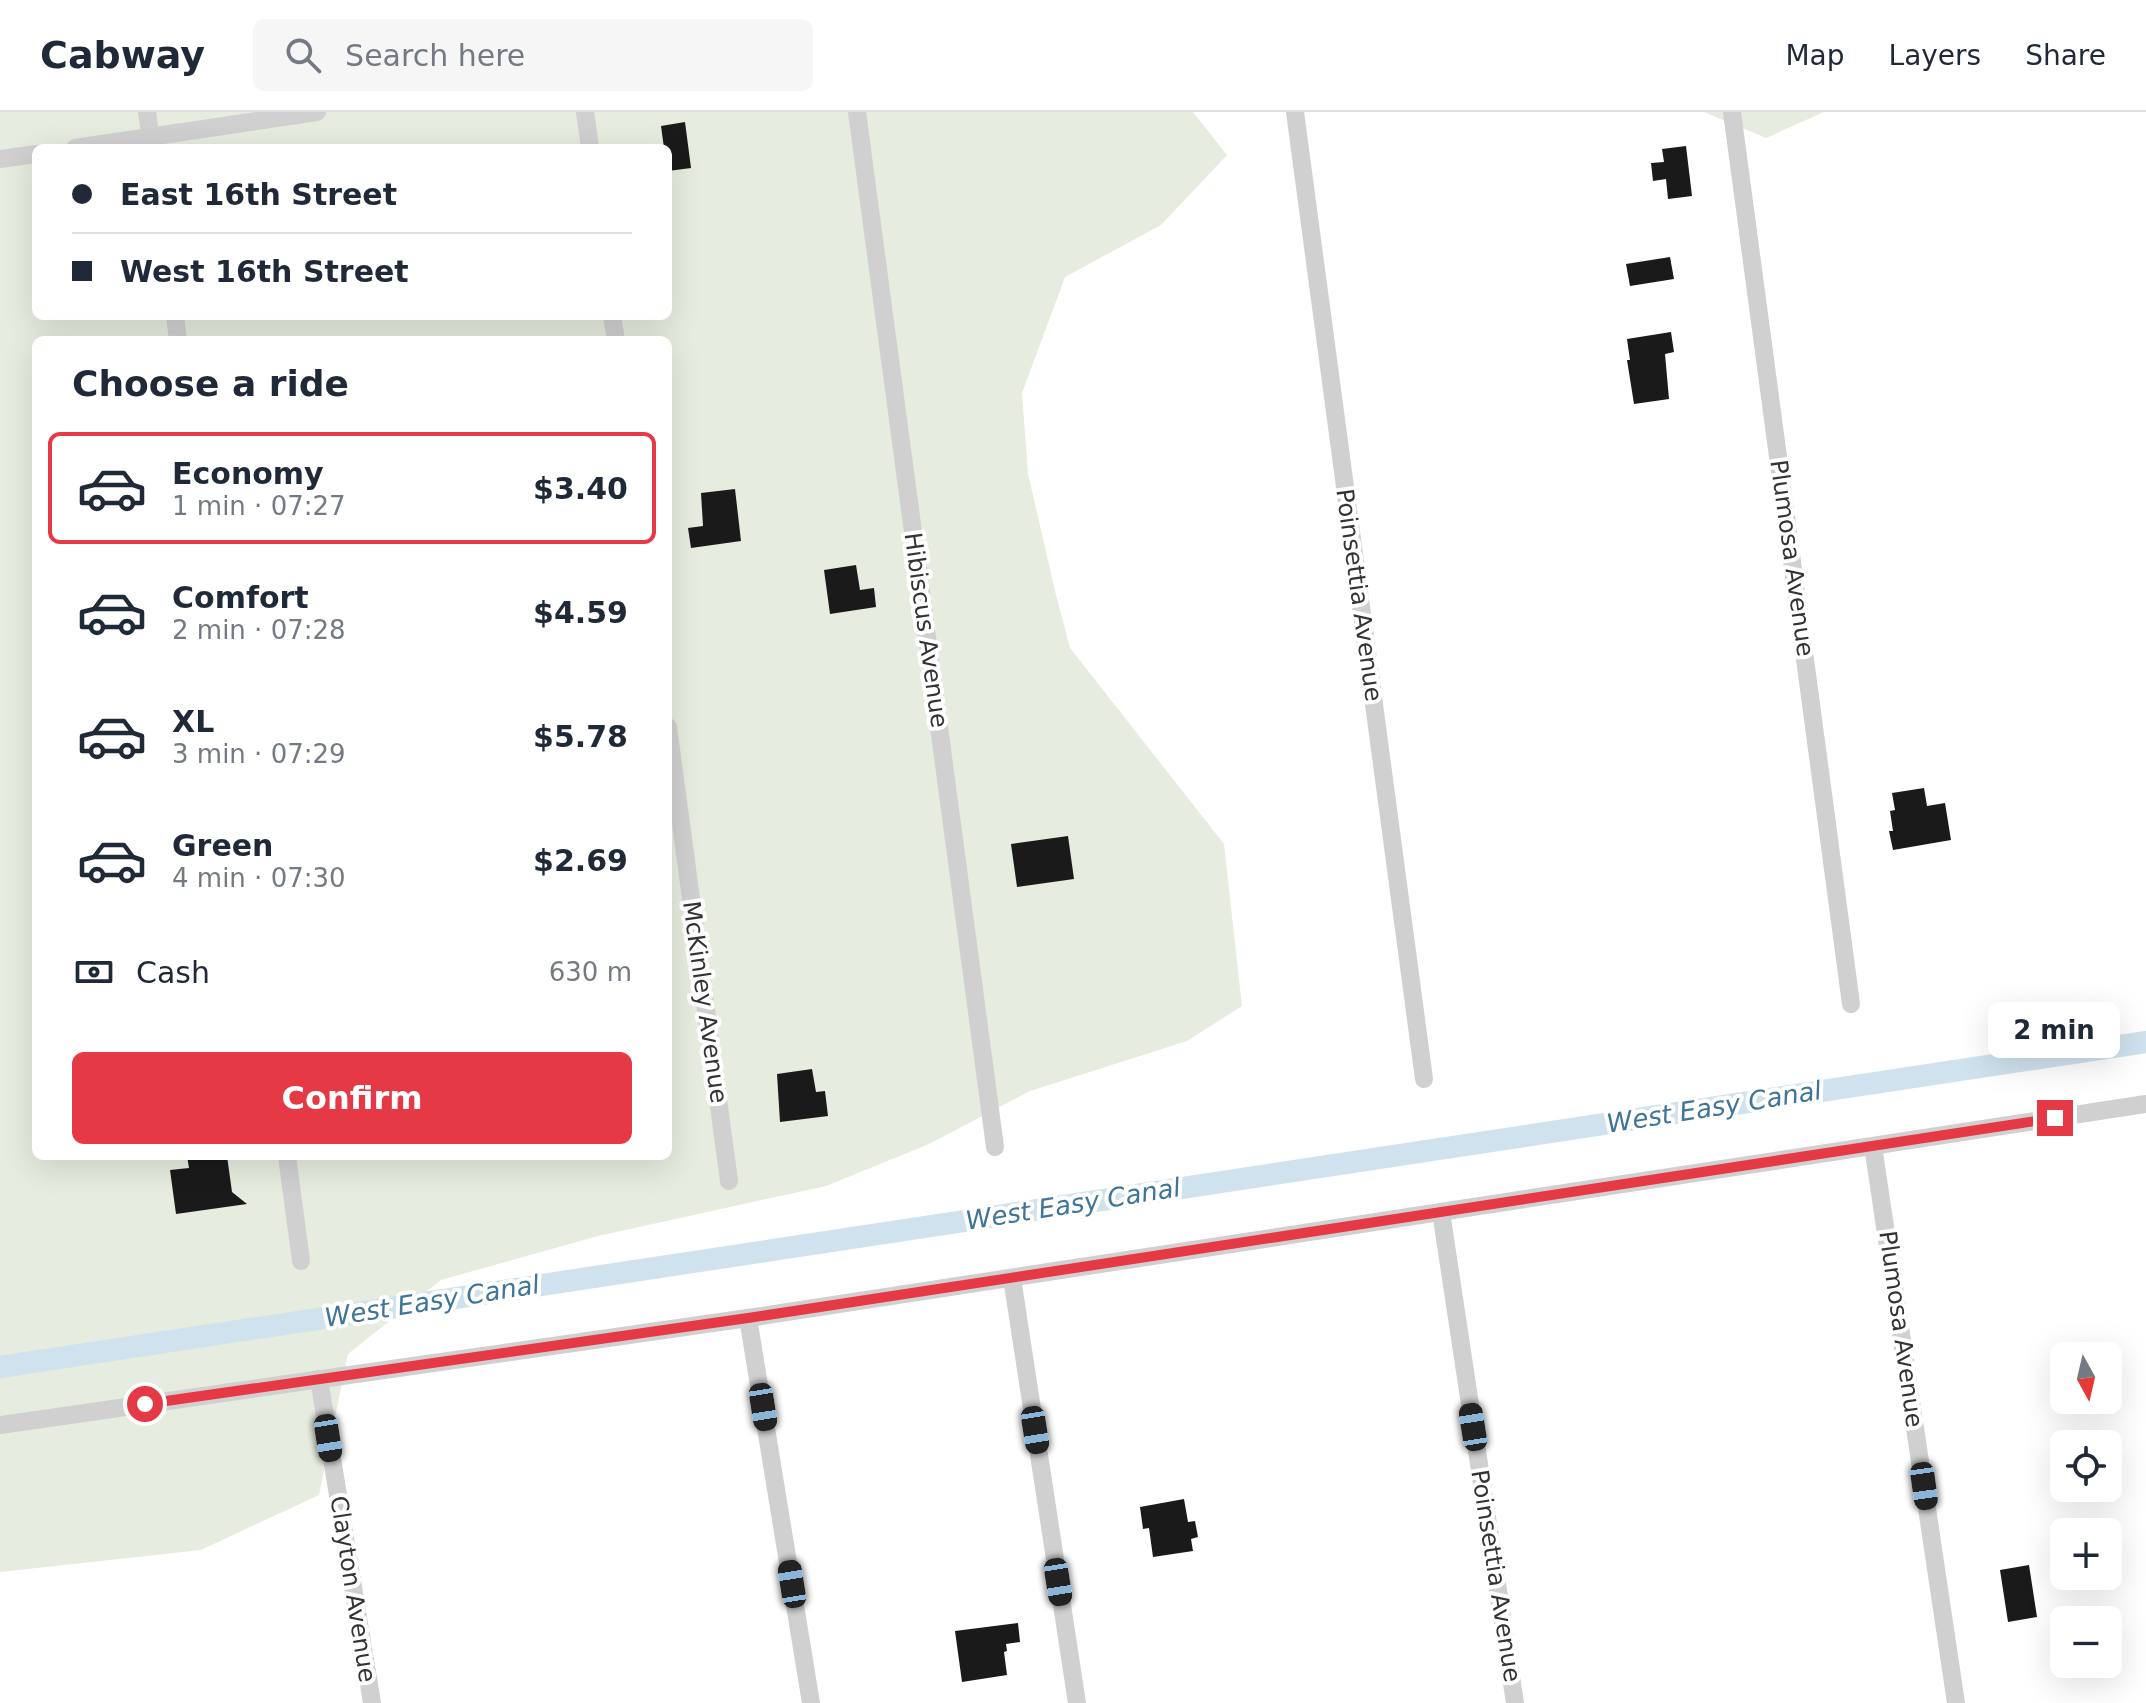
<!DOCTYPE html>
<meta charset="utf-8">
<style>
body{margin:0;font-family:"DejaVu Sans",sans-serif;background:#f6f6f7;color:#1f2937;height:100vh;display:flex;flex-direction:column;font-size:30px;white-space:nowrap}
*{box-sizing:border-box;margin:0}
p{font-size:26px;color:#747a83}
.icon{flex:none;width:44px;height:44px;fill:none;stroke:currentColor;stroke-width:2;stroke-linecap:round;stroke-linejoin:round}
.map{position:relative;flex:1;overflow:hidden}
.sheet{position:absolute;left:32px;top:224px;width:640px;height:824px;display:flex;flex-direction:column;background:#fff;border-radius:12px;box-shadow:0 8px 32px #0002}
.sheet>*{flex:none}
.hud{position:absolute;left:32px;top:32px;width:640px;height:176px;border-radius:12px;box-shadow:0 8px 32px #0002;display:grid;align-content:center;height:176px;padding:0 40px;background:#fff}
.needle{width:52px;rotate:172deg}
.tools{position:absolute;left:2050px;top:1230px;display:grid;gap:16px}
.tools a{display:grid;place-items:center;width:72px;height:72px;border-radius:12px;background:#fff;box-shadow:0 8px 32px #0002;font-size:40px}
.end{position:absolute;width:36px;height:36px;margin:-18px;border:10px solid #e63946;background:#fff;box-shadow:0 0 0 4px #fff}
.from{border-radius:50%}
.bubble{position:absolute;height:56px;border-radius:12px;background:#fff;box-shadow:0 8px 32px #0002;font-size:26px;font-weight:700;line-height:56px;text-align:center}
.car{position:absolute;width:24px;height:48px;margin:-24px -12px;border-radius:10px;box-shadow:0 0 6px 2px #0007;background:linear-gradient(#222 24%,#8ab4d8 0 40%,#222 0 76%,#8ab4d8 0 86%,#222 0)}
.hud b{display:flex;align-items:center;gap:28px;height:76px;font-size:30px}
.hud b+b{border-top:2px solid #e0e1e3}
.hud i{width:20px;height:20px;background:#1f2937}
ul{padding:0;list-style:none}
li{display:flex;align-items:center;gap:24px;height:112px;margin:0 16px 12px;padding:0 24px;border:4px solid transparent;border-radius:12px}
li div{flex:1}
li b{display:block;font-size:30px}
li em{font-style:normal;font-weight:700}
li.selected{border-color:#e63946}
li>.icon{width:72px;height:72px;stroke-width:1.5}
h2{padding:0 40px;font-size:36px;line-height:96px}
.pay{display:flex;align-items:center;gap:20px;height:88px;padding:0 40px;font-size:30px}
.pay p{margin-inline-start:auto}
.primary-button{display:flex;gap:16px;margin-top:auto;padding:16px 40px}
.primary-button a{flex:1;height:92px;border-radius:12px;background:#e63946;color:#fff;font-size:32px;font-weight:700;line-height:92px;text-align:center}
header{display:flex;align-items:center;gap:48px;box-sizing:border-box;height:112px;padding:0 40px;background:#fff;border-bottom:2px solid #e0e1e3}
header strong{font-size:38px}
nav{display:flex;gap:44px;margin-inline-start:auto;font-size:28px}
.search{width:560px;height:72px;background:#f6f6f7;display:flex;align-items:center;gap:20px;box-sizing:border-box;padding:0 28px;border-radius:12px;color:#747a83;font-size:30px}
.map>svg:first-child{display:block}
.green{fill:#e6ecdf;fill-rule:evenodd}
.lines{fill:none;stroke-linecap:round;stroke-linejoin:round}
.canal{stroke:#cfe2ee;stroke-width:22}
.building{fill:#1a1a1a}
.minor{stroke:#d0d0d0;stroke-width:18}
.route{stroke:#e63946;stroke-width:10}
.labels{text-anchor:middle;stroke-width:8;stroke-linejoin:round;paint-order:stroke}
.street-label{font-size:24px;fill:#333;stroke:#fff}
.water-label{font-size:26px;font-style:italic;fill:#3f7597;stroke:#fff}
</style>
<header>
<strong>Cabway</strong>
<div class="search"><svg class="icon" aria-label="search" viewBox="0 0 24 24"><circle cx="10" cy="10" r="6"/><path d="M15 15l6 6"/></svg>Search here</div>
<nav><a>Map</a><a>Layers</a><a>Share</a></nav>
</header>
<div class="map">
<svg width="2146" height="1591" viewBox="0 0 2146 1591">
<rect width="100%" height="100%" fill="#fff"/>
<g class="green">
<path d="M0,0H1193L1227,43L1161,113L1065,165L1022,281L1028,362L1056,483L1070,536L1224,732L1242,894L1187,929L1030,979L929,1032L826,1074L598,1124L441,1168L348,1242L319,1383L201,1438L0,1460ZM36,36H668V204H36ZM36,228H668V1044H36Z"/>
<path d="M1704,0H1824L1766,26Z"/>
</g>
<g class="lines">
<path class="canal" d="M0,1255L2146,930"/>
</g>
<g class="building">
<path d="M685,10L691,56L668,59V36H664L661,14Z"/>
<path d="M1686,34L1692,84L1668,87L1666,67L1653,69L1651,51L1664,50L1662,37Z"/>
<path d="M1670,145L1674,167L1630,174L1626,152Z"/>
<path d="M1671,220L1674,240L1665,242L1669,287L1634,292L1627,248H1630L1627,227Z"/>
<path d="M735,377L741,429L691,436L688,416L703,414L701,381Z"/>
<path d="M856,453L860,478L874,476L876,495L830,502L824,458Z"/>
<path d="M1924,676L1927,694L1945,691L1951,728L1893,738L1889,719H1893L1890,699L1895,698L1892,681Z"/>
<path d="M1068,724L1074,767L1017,775L1011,732Z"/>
<path d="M812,957L816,980L825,979L828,1004L780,1010L777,962Z"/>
<path d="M187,1044H227L232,1080L247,1092L176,1102L170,1058L189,1056Z"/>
<path d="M1184,1387L1188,1410L1195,1409L1198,1425L1191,1427L1193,1439L1153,1445L1149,1416L1143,1417L1140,1395Z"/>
<path d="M2029,1453L2037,1505L2008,1510L2000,1458Z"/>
<path d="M1018,1511L1020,1530L1006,1532L1007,1539L1004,1540L1007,1563L962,1570L955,1519Z"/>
</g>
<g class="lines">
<g class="minor">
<path d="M147,0L152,36"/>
<path d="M585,0L590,36"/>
<path d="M857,0L995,1035"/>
<path d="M1295,0L1424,967"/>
<path d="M1732,0L1851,892"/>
<path d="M75,36L317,0"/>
<path d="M0,47L36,42"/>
<path d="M175,204L178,228"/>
<path d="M612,204L616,228"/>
<path d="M668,615L729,1069"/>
<path d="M1873,1034L1956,1591"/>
<path d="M287,1044L301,1149"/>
<path d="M1441,1100L1515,1591"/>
<path d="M1012,1166L1077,1591"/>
<path d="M748,1206L811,1591"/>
<path d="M319,1267L372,1591"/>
<path d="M0,1313L748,1206L2146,992"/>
</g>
</g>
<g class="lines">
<path class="route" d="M145,1292L748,1206L2055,1006"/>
</g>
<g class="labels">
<g class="street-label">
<text transform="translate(1792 446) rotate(82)" y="8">Plumosa Avenue</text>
<text transform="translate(1359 483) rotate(82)" y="8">Poinsettia Avenue</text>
<text transform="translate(926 518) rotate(82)" y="8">Hibiscus Avenue</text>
<text transform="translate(705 890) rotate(82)" y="8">McKinley Avenue</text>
<text transform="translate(1901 1217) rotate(82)" y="8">Plumosa Avenue</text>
<text transform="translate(1496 1464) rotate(81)" y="8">Poinsettia Avenue</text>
<text transform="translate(353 1477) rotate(81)" y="8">Clayton Avenue</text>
</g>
<g class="water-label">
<text transform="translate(1714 995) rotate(-9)" y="9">West Easy Canal</text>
<text transform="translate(1073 1092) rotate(-9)" y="9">West Easy Canal</text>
<text transform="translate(432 1189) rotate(-9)" y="9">West Easy Canal</text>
</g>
</g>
</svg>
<div class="tools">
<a><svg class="needle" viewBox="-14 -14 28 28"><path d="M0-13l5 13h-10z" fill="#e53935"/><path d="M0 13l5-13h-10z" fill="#747a83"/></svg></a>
<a><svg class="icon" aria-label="locate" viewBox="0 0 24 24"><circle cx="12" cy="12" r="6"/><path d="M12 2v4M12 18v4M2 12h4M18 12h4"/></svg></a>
<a>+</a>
<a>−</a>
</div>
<i class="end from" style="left:145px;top:1292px"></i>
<i class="end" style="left:2055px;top:1006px"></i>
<div class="bubble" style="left:1988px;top:890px;width:132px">2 min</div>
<i class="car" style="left:763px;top:1295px;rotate:171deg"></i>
<i class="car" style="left:1473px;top:1315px;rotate:351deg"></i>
<i class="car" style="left:1035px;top:1318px;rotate:171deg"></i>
<i class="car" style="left:328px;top:1326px;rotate:171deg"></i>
<i class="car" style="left:1924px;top:1374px;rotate:172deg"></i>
<i class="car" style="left:1058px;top:1470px;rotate:171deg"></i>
<i class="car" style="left:792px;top:1472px;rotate:351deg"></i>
<div class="hud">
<b><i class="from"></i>East 16th Street</b>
<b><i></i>West 16th Street</b>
</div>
<section class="sheet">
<h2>Choose a ride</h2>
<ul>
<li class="selected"><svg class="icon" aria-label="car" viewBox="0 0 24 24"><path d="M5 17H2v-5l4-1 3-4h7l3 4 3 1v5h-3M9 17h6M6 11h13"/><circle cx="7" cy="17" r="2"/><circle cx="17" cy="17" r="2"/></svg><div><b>Economy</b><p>1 min · 07:27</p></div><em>$3.40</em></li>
<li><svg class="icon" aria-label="car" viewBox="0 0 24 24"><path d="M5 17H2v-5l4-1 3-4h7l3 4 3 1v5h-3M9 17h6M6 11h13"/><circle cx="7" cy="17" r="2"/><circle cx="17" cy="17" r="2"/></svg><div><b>Comfort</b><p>2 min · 07:28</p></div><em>$4.59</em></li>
<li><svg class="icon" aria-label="car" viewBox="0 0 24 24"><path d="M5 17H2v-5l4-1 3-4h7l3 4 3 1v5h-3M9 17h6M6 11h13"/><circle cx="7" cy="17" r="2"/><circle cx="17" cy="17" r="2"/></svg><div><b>XL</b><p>3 min · 07:29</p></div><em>$5.78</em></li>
<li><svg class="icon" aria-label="car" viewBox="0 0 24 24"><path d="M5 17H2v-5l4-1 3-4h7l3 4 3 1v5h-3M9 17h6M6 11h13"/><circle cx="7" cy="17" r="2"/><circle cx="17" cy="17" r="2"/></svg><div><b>Green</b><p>4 min · 07:30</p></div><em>$2.69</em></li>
</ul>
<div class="pay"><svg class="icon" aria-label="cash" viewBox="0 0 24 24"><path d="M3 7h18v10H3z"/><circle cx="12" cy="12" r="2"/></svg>Cash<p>630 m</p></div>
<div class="primary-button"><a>Confirm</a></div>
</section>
</div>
